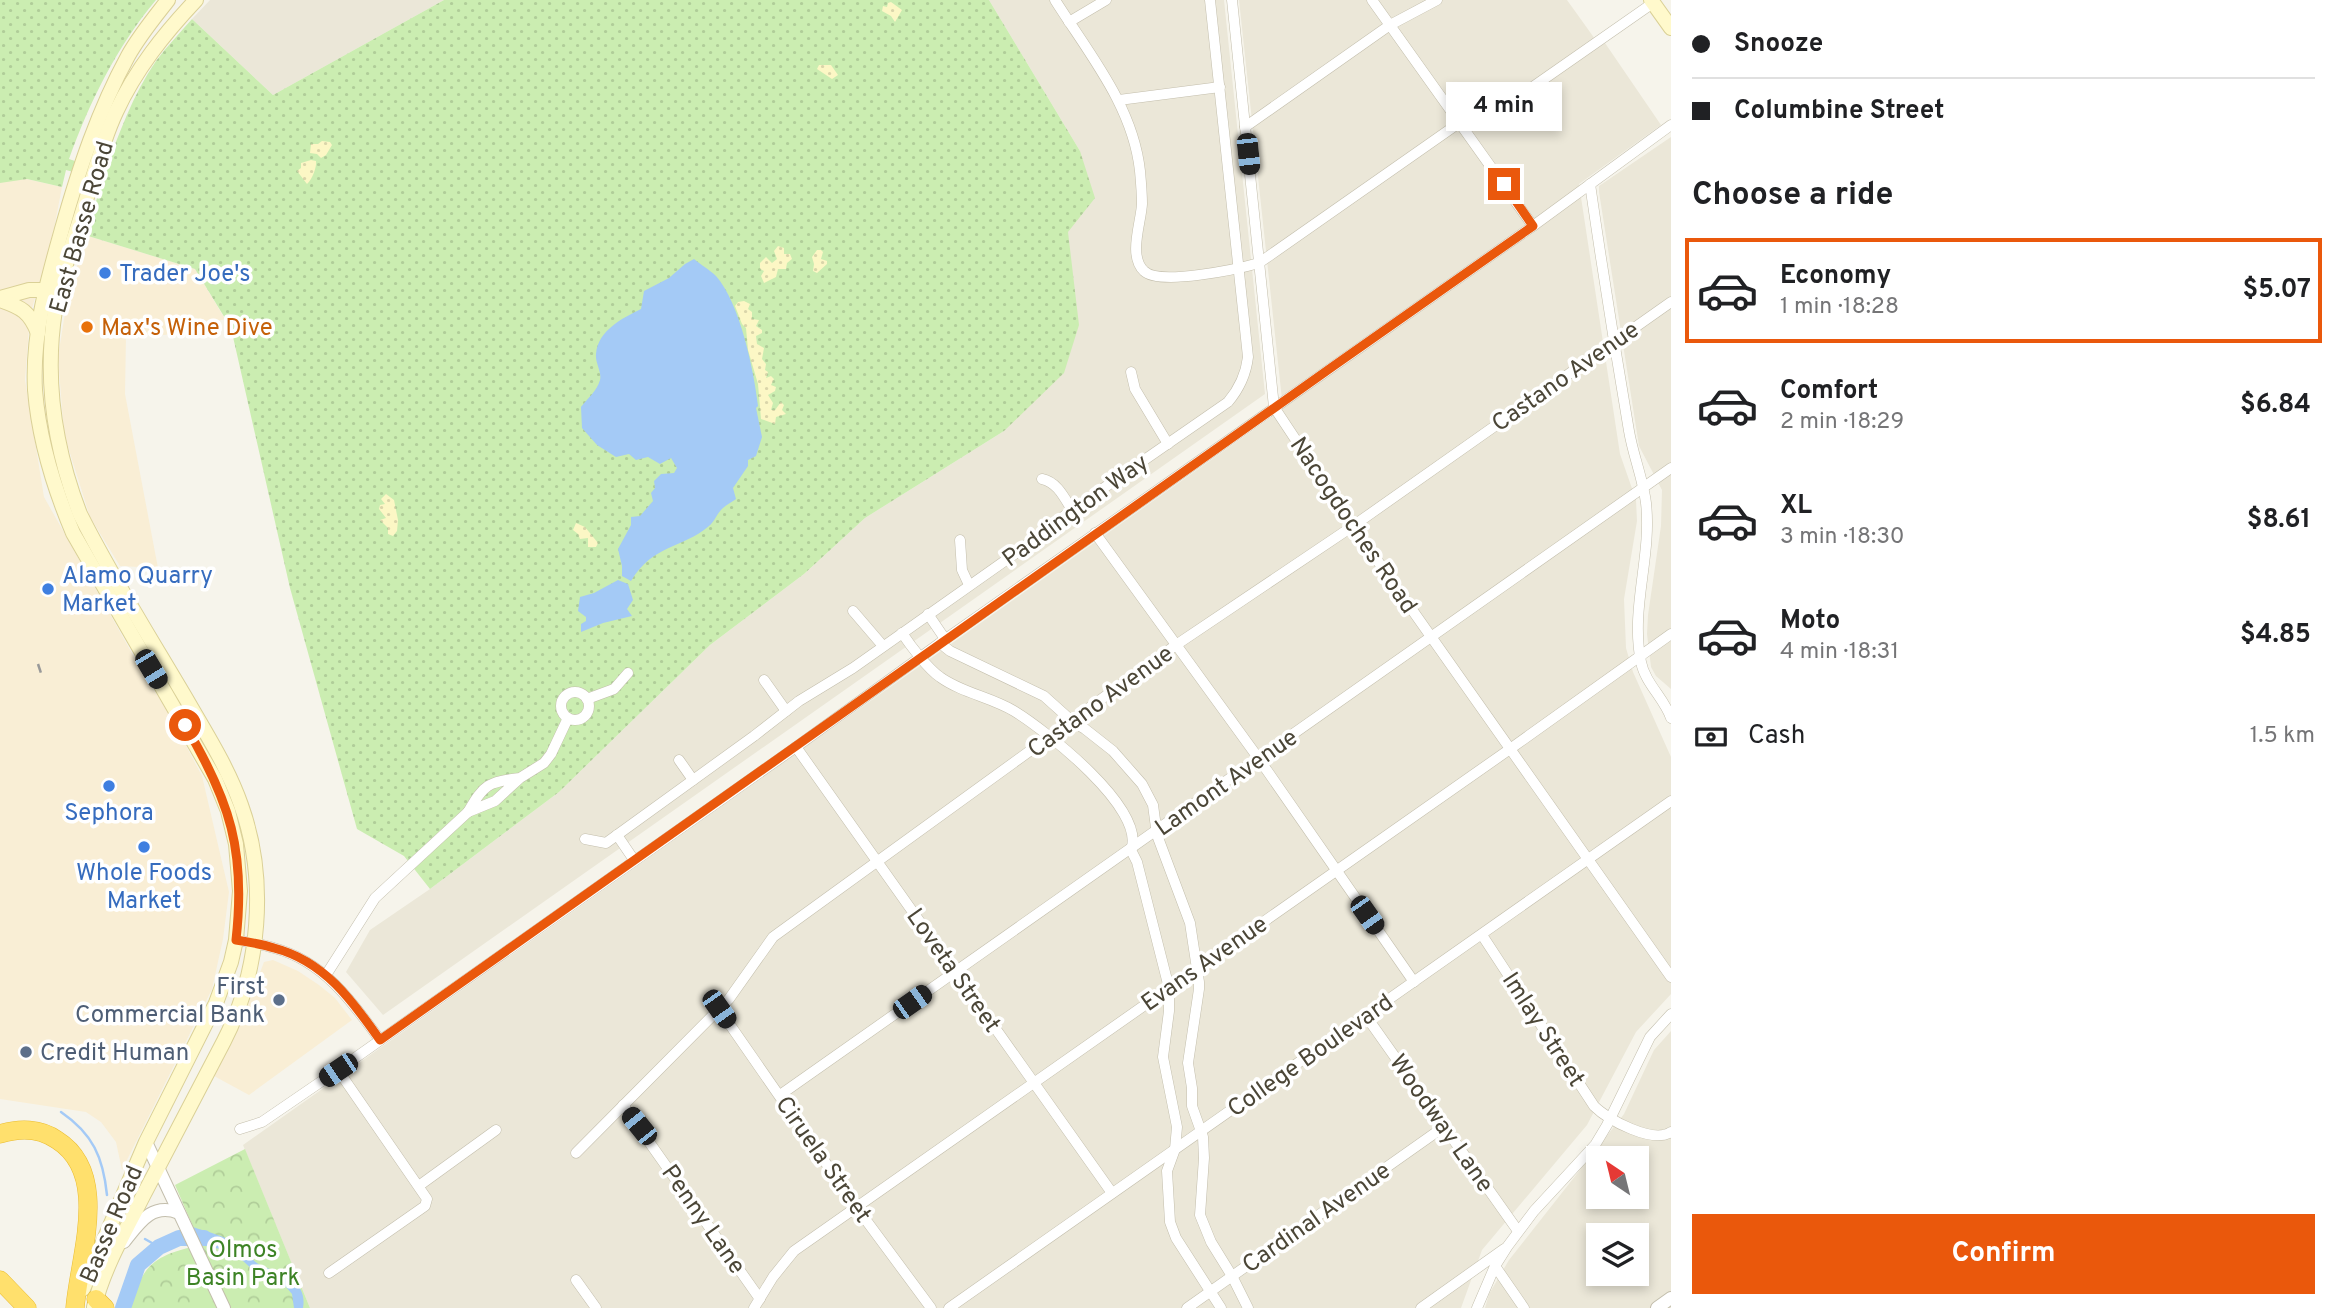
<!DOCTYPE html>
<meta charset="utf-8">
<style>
body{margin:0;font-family:Overpass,sans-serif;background:#f2f2f2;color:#202124;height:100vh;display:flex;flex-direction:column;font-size:26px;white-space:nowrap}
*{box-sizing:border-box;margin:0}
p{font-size:23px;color:#757577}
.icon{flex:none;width:38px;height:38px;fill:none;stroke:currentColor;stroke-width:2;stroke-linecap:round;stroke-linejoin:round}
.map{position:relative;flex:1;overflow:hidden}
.details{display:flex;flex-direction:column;background:#fff;width:665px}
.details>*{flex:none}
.top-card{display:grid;align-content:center;height:154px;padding:0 21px;background:#fff}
.needle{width:46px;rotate:325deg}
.buttons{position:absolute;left:1586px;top:1146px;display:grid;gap:14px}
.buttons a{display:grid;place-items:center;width:63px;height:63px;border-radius:0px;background:#fff;box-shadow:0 4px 10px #0003;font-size:35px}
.end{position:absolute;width:32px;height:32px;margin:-16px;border:9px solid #ea580c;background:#fff;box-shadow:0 0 0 4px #fff}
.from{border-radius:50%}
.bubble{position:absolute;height:49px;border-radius:0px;background:#fff;box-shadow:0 4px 10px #0003;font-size:23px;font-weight:700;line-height:49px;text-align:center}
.car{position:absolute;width:21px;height:42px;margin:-21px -10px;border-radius:9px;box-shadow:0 0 5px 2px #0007;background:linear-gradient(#222 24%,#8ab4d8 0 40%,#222 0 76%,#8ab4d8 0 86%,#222 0)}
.top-card b{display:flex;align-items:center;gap:24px;height:66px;font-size:26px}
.top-card b+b{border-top:2px solid #e0e0e0}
.top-card i{width:18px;height:18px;background:#202124}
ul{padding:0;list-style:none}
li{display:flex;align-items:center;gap:21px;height:105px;margin:0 14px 10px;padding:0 7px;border:4px solid transparent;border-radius:0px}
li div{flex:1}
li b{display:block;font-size:26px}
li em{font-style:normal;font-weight:700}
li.current{border-color:#ea580c}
li>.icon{width:63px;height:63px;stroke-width:1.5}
h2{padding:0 21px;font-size:32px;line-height:84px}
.pay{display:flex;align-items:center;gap:18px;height:77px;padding:0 21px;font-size:26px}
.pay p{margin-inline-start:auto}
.primary-button{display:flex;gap:14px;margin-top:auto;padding:14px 21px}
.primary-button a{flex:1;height:80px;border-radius:0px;background:#ea580c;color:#fff;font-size:28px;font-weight:700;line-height:80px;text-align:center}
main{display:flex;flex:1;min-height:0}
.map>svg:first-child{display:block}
.residential{fill:#ebe7d8;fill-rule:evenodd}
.commercial{fill:#f9eed5}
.grass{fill:url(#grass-dots)}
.forest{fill:url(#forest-crowns)}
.sand{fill:url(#sand-dots)}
.water{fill:#a4caf6}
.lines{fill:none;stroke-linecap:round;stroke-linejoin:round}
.stream{stroke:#a4caf6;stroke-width:2.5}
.river{stroke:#a4caf6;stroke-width:16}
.minor-casing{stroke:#c3beac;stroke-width:11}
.tertiary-casing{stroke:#c3beac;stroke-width:14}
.secondary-casing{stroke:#dad097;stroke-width:16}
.motorway-casing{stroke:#eabc31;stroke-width:19}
.minor{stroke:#fff;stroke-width:10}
.tertiary{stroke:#fff;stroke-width:12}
.secondary{stroke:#fff9cc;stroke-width:14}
.motorway{stroke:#ffe06d;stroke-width:18}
.rail{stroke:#999;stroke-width:2.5;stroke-dasharray:9 9;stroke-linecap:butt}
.route{stroke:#ea580c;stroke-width:9}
.shop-dot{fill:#3f7fe0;stroke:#fff;stroke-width:2.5}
.food-dot{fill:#e8710a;stroke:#fff;stroke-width:2.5}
.service-dot{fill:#5c6f8a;stroke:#fff;stroke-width:2.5}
.labels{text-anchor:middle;stroke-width:7;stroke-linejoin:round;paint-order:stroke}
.street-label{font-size:24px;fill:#4b4637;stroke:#fff}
.shop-label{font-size:24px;fill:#366cbe;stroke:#fff;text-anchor:start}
.food-label{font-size:24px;fill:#c56008;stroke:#fff;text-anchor:start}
.service-label{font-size:24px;fill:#4e5e75;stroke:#fff;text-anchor:end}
.park-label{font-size:24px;fill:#3d8325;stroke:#fff}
</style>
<main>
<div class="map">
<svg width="1671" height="1308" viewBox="0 0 1671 1308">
<defs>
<pattern id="grass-dots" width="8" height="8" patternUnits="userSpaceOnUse" patternTransform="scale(1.75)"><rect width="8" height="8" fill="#cbedb1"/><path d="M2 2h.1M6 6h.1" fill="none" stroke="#b0cd99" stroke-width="1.8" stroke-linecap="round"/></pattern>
<pattern id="forest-crowns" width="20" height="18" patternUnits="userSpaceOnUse" patternTransform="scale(1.75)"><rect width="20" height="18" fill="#cbedb1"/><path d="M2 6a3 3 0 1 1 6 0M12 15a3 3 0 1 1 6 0" fill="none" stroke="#b0cd99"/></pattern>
<pattern id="sand-dots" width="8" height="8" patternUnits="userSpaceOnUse" patternTransform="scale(1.75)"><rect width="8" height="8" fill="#fcf7c5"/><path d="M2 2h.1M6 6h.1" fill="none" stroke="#dad5aa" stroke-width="1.8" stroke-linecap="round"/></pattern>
</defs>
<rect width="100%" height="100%" fill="#f6f4eb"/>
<g class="residential">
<path d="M210,0H444L273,95L192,19Z"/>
<path d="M989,0H1224L1265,394L383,1015L346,972L370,930L430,889L559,792L710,645L804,574L865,518L1004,431L1068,232L1080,151Z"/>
<path d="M1239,0H1567L1600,46L1605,43L1661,125L1579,184L1620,454L1636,500L1637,521L1624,599L1626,648L1633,672L1671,757V994L1636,1032L1587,1125L1482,1250L1461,1308H310L243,1145L1283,409Z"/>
<path d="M1671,137V689L1656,676L1651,667L1647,634L1648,615L1661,526L1662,490L1639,446L1599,192V186Z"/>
<path d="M1671,1031V1308H1485L1489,1294L1509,1260L1624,1114L1654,1050ZM1598,1158H1636V1197H1598ZM1598,1236H1636V1274H1598Z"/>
</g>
<g class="commercial">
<path d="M0,173L62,187L51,244L30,315L25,380L44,497L147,680L166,708L202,776L229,892L223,939L212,989L122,1170L116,1142L101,1122L86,1112L0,1099Z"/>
<path d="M85,235L195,269L225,319L165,335L136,333L126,336L125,394L158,568L120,566L90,517L64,434L58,357L64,319Z"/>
<path d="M273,960L298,971L319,985L335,998L352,1020L249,1095L214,1076L239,1028L264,962Z"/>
</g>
<path class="grass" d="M0,0H156C117,46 89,103 69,159L105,171C119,134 133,94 156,61C167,46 180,33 192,19L273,95L444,0H989L1080,151L1095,198L1068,232L1079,325L1064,373L1004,431L865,518L804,574L710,645L559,792L430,889L404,856L357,829L290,588L231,328L195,269L85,235L103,180L66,170L62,187L27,179L0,183Z"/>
<path class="forest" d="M245,1149L310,1308H131C141,1262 159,1254 201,1245L175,1185Z"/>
<g class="sand">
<path d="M891,2L902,10L895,22L891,16L882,11L883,6L887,7L888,3Z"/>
<path d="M819,65H831L838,75L832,79L817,69Z"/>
<path d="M322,141L330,142L332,145L326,155L321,158L317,154L310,153L311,144H318Z"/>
<path d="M311,160L316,161C317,167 312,180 307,184L297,171L301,168V163Z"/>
<path d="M778,246L784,248V254H790L792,259L787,263L786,269H778L776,277L764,283L761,276L764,271L760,269V263L766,257L772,263L777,259L774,251Z"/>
<path d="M821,250L823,252L821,259L827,261V264L817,273L813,271L814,264L812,257L817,250Z"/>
<path d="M744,301L750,304L748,309L752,312V319L759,320L756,326L762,330V333L756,336L757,344L764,348L762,359L766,364L765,370L768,372L766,378L771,376L774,379L771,385L776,387L775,391L768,395L773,403L771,410H775L781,402L784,405L782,410L786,414L776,417L775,424L761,419L758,384L748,350L746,328L742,324L735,306L738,302Z"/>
<path d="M386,494L394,500L398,520L397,531L393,536L388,534V528L380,520L386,518L379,509L380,505L385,504L381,499Z"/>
<path d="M576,523L585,527L598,543L596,547H588V538L580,539L578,534L573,530Z"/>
</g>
<g class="water">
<path d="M694,259C701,265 710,270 716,276C740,303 754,371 758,406L756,408L762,437L756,456L748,460V466L733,488L736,499C732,502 726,505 723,508C717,513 715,521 709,526C682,549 653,544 631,581L622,576V566L618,549L631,525V517L640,516L653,501L651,493L655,488L654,481L661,474L674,473L677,468L671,458L660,464L648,457L636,460L629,454L616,457L597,445L582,428L581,407C587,399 597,391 600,380C602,372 595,363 596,354C598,330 623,318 641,309L644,291L669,278L685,264Z"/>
<path d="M618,580L628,584L633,600L627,609L632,616L603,623L581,632V624L586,621V617L578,611L580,597L594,593Z"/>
<path d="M193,1227C208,1232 228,1237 240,1246C247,1252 252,1261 260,1265C279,1274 308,1279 303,1308H294L292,1294L286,1287L253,1270L233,1252L202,1245Z"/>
</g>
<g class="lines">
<g class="stream">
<path d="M61,1112C93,1134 103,1157 107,1195"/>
<path d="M145,1239L159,1247"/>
</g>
<path class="river" d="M123,1308L138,1265L159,1247L179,1238H204"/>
<g class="minor-casing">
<g id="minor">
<path d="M1055,0C1089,54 1133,106 1140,171C1141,182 1142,193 1142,204C1141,223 1128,256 1144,271C1159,286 1238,269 1259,263L1459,123L1524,93L1653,3"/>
<path d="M1232,0L1274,407L1353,526L1671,977"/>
<path d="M1372,0L1533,226"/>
<path d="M1069,22L1106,0"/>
<path d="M1119,100L1220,87"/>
<path d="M1245,127L1390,25L1437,0"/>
<path d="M1590,184C1602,267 1615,349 1629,431C1633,455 1643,479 1646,503C1652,557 1630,608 1641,662C1645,683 1664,698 1671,718"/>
<path d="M1131,372L1135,389L1168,444"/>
<path d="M1042,479C1057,482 1064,497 1072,510"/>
<path d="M1095,533L1259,759L1414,982"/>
<path d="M960,540L962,570L969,585"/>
<path d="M853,611L883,646"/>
<path d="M928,614L945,639"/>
<path d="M902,633C910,645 928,669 940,677C962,693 991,697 1014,711C1045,730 1147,809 1131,850L1137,862L1169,988V1011L1163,1057L1177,1127L1175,1149L1167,1171L1170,1222L1176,1238L1221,1308"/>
<path d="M940,643L950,651L1044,696L1073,722L1085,729L1113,751L1142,784L1153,805L1157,835L1190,923L1199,982V989L1188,1063L1192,1088V1106L1203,1137L1204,1158L1200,1215L1211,1242L1232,1276L1248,1308"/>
<path d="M764,680L786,711"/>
<circle cx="575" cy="706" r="14"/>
<path d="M587,699L614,689L628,673"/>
<path d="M796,747L1112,1193"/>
<path d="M679,760L693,780"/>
<path d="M520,778C488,782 484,784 468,812L495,801L520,778L544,763L551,754L568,718"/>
<path d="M617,835L634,860"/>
<path d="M585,839L606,843L754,736L799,701L853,668L1016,553L1072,510L1228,402C1239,389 1246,374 1248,357L1210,0"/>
<path d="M1482,935L1594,1106C1608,1120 1653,1144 1671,1132"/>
<path d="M236,940C249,942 262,944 274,948C323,961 352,1001 380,1040"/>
<path d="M326,975L375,898L468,812"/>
<path d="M719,1009L857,1208L931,1308"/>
<path d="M1366,1016L1518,1231"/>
<path d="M780,1095L1671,468"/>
<path d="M623,1105L760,1299"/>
<path d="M240,1129L262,1122L338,1070L796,747L940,643L1533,226L1671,125"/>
<path d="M576,1153L729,999L773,937L1176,645L1353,526L1671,302"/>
<path d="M420,1185L496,1130"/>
<path d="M1495,1266L1524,1308"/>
<path d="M329,1273L425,1206L427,1199L338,1070"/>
<path d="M576,1280L596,1308"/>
<path d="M754,1308L773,1277L794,1251L1510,749L1671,634"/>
<path d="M949,1308L1671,801"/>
<path d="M1187,1308L1445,1126"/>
<path d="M1421,1308L1504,1249"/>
<path d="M1477,1308L1495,1266L1507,1247L1534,1211L1595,1145L1607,1125L1650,1037L1671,1014"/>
</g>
</g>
<g class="tertiary-casing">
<g id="tertiary">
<path d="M146,1142L224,1308"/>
<path d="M124,1242C139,1223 152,1202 179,1213"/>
<path d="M1657,1308L1671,1298"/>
</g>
</g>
<g class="secondary-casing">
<g id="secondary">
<path d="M1651,0L1671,28"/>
<path d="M0,298L29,290H51"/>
<path d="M0,300C21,307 30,312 38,333"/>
<path d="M83,1289L146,1142L216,1003L231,962L236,940L240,891L236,844L228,811L215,779L73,533C54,488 39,440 35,390C32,334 47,282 62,229C79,169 98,111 128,56C139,36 154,18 168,0"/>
<path d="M94,1307C104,1267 125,1232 143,1196C170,1144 197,1093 224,1041C260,971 268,880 241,805C228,768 207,735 188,702C151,639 112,578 80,514C55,449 44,380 55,310C60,278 72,245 82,213C93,179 101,144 116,112C136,69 164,34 196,0"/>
</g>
</g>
<g class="motorway-casing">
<g id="motorway">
<path d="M0,1134C19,1128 40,1128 57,1140C111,1174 79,1257 75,1308"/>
<path d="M0,1280L27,1308"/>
<path d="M96,1299L105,1308"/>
</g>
</g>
<use href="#minor" class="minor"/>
<use href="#tertiary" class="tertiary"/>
<use href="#secondary" class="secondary"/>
<use href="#motorway" class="motorway"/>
<path class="rail" d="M38,664L43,679"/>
</g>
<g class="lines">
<path class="route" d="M185,725C230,801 246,851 236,940C249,942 262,944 274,948C324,961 352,1000 380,1040C764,767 1148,496 1533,226L1504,184"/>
</g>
<g class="shop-dot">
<circle cx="105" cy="273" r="7"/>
<circle cx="48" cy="589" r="7"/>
<circle cx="109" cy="786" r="7"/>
<circle cx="144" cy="847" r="7"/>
</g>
<circle class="food-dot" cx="87" cy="327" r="7"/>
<g class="service-dot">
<circle cx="279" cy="1000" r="7"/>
<circle cx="26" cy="1052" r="7"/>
</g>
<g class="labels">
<g class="street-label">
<text transform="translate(81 227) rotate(-74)" y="8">East Basse Road</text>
<text transform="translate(1565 376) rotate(-35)" y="8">Castano Avenue</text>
<text transform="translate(1075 510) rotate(-36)" y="8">Paddington Way</text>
<text transform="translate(1354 525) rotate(56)" y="8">Nacogdoches Road</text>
<text transform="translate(1100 701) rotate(-36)" y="8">Castano Avenue</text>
<text transform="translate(1226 782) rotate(-35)" y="8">Lamont Avenue</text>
<text transform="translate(1204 963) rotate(-35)" y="8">Evans Avenue</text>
<text transform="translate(954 970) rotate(55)" y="8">Loveta Street</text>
<text transform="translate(1544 1029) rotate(57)" y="8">Imlay Street</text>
<text transform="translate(1310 1055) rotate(-35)" y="8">College Boulevard</text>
<text transform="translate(1442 1123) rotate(55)" y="8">Woodway Lane</text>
<text transform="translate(824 1159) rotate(55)" y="8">Ciruela Street</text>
<text transform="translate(1316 1217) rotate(-35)" y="8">Cardinal Avenue</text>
<text transform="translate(704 1219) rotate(55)" y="8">Penny Lane</text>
<text transform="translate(111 1224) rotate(-67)" y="8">Basse Road</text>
</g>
<g class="shop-label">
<text x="119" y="281">Trader Joe's</text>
<text x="62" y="583">Alamo Quarry<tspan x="62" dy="28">Market</tspan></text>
<text x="109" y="820" text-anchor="middle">Sephora</text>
<text x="144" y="880" text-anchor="middle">Whole Foods<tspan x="144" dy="28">Market</tspan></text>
</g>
<g class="food-label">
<text x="101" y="335">Max's Wine Dive</text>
</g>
<g class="service-label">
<text x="265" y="994">First<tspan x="265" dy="28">Commercial Bank</tspan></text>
<text x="40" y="1060" text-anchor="start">Credit Human</text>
</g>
<g class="park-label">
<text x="243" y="1257">Olmos<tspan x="243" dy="28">Basin Park</tspan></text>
</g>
</g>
</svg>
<div class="buttons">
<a><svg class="needle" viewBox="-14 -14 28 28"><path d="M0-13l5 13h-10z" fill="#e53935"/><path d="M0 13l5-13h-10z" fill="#757577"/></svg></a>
<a><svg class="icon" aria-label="layers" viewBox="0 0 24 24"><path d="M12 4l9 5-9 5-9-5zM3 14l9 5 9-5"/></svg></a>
</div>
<i class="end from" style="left:185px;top:725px"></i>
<i class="end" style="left:1504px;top:184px"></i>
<div class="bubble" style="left:1446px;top:82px;width:116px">4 min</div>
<i class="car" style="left:1248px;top:154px;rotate:174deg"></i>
<i class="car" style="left:151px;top:669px;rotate:149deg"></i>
<i class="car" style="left:1367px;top:915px;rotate:145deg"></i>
<i class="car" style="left:912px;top:1002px;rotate:55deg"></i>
<i class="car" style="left:719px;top:1009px;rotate:145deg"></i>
<i class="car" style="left:338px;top:1070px;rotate:236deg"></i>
<i class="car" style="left:639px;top:1126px;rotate:321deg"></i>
</div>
<section class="details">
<div class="top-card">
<b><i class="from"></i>Snooze</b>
<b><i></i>Columbine Street</b>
</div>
<h2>Choose a ride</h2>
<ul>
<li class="current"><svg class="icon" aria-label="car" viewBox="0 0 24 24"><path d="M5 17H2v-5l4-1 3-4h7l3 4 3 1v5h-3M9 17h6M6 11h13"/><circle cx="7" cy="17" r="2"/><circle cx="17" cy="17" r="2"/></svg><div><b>Economy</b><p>1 min · 18:28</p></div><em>$5.07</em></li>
<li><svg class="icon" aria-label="car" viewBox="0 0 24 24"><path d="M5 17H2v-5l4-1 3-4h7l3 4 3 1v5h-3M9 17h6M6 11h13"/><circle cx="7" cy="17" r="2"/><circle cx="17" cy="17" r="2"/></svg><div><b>Comfort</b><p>2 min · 18:29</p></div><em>$6.84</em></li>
<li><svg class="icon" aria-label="car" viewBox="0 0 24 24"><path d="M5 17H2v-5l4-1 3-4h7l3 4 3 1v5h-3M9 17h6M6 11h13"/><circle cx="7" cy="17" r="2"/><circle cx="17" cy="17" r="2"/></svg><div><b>XL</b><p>3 min · 18:30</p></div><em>$8.61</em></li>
<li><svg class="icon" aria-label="car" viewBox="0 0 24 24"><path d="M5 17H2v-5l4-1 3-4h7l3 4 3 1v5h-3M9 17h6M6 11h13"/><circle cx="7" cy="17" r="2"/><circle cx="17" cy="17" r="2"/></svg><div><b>Moto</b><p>4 min · 18:31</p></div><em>$4.85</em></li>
</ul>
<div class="pay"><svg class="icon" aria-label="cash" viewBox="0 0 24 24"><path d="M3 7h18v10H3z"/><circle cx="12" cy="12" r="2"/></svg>Cash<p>1.5 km</p></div>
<div class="primary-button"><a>Confirm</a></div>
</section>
</main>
